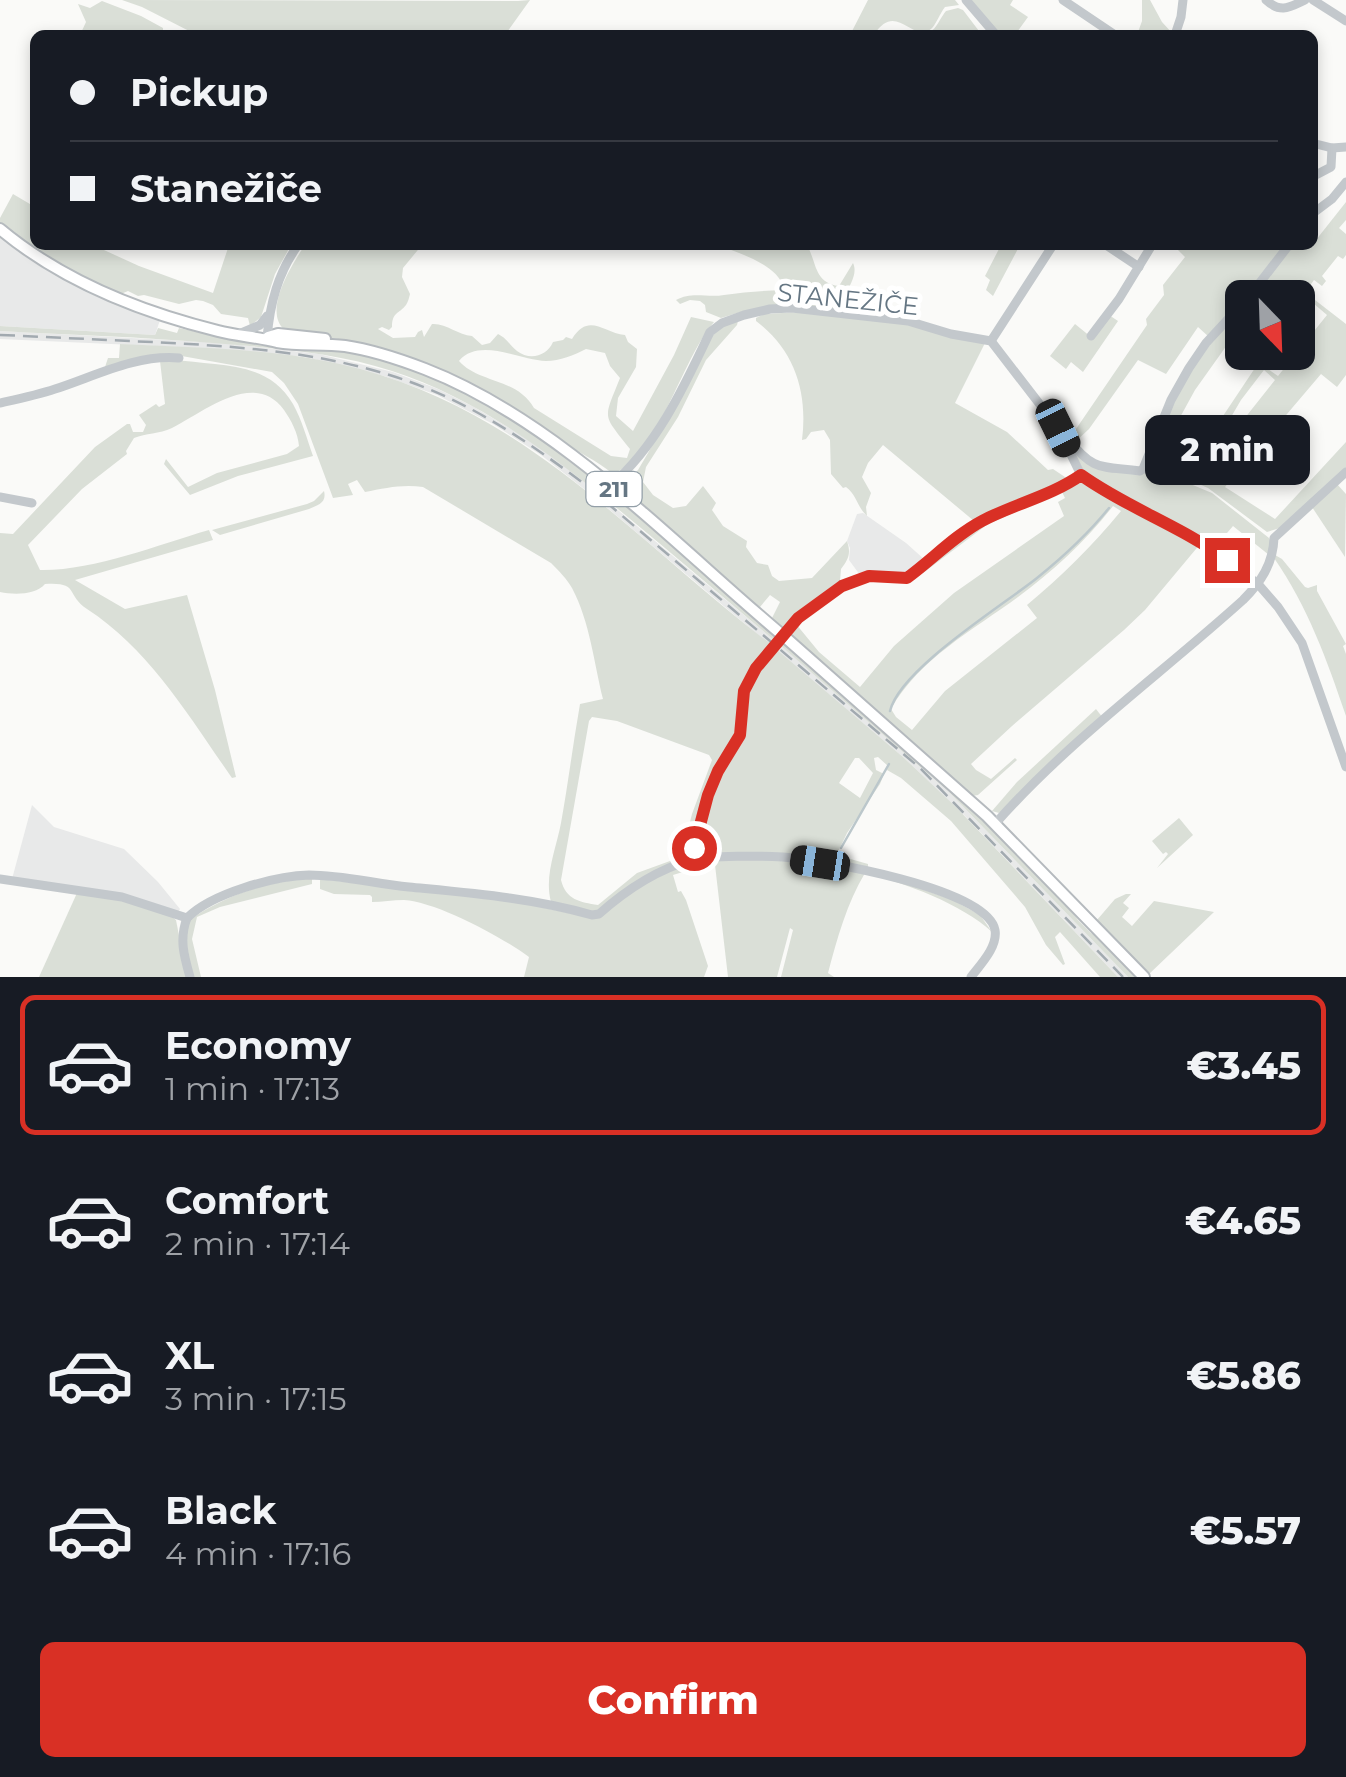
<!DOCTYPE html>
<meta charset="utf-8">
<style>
body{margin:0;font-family:Montserrat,sans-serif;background:#20242c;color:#f1f3f6;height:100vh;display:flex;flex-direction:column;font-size:38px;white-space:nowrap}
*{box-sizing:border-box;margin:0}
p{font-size:32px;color:#9ea1a6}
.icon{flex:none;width:55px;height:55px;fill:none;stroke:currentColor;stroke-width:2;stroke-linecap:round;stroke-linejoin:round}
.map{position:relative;height:977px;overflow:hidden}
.side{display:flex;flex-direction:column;background:#171b24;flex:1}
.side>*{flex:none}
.top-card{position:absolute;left:30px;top:30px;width:1288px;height:220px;border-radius:15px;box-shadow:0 5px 15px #0003;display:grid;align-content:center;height:220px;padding:0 40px;background:#171b24}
.needle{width:65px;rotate:157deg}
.controls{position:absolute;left:1225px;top:280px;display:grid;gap:20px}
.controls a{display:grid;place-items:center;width:90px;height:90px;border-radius:15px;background:#171b24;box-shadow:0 5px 15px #0003;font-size:50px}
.end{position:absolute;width:45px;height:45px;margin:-22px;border:12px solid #d93025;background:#fff;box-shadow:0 0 0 5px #fff}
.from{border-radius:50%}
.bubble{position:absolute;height:70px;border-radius:15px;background:#171b24;box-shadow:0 5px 15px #0003;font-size:32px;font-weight:800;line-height:70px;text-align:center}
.car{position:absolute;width:30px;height:60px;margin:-30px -15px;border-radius:12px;box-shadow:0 0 8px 2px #0007;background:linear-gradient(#222 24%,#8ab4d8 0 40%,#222 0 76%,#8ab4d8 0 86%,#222 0)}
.top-card b{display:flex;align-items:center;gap:35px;height:95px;font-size:38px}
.top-card b+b{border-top:2px solid #363941}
.top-card i{width:25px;height:25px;background:#f1f3f6}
ul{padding:18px 0 0;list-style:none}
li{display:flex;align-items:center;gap:30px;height:140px;margin:0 20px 15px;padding:0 20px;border:5px solid transparent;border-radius:15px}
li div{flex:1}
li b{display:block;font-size:38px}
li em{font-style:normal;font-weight:800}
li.on{border-color:#d93025}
li>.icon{width:90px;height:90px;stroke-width:1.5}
.cta{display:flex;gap:20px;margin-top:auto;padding:20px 40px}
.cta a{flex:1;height:115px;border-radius:15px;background:#d93025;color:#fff;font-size:40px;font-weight:800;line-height:115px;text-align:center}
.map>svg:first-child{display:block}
.built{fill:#e8e9e9}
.green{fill:#dadfd7;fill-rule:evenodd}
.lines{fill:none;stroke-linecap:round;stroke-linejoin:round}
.stream{stroke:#bbc7cb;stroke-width:2.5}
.major-casing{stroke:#b5babe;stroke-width:14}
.minor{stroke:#c3c8cc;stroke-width:9}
.major{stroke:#fff;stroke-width:10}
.rail{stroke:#a2aab0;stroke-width:2.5;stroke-dasharray:15 8;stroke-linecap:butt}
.major-bridge-casing{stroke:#b5babe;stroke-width:14;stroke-linecap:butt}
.major-bridge{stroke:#fff;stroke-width:10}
.route{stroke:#d93025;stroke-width:12}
.labels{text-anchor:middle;stroke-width:10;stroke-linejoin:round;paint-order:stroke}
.shield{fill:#fff;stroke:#939fa8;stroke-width:2.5}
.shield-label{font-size:22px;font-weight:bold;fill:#657683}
.street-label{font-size:25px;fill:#657683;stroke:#fff}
</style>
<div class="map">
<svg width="1346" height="977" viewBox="0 0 1346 977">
<rect width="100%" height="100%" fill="#fafaf8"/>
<g class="built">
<path d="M0,235L52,272L160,320L155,335L0,326Z"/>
<path d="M0,331L225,343L319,354L393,372L438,389L474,407L531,441L571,471L834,690L948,791L1128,977H1118L963,814L903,757L598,500L541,455L493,424L437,395L384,376L305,357L200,348L0,339Z"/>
<path d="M863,513L906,543L925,560L905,575H860L849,560L850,548L847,541L857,514Z"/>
<path d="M32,805L54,827L124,849L158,882L180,909L178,912L140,899L12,879Z"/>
</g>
<g class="green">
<path d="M122,0L518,1L530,0L505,35H197L142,7Z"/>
<path d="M868,0H955L959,5L945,7C940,13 936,25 931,29C912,44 896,0 874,35H850Z"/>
<path d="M970,0H1013L1010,5L1028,17L1015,35H1001Z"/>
<path d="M1142,0H1150L1162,22L1172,33L1170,35H1137L1142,21Z"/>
<path d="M102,1L141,16L163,28V35H80L86,22L78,4L90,8Z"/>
<path d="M958,8L963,10L982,35H920C936,34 937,22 946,11Z"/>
<path d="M13,194L35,207V245H93L139,266L213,293L229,245H291L275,274L261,317L250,326L248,318L221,314L213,305L203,301L196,300L179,304L144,295L138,296L128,291L121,294C77,274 37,254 0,224V218Z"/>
<path d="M1346,202V220L1339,228L1346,234V255L1343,259L1338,256L1322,276L1326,281L1322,286L1314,280L1298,302V298H1250L1291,245H1312Z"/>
<path d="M305,245H422L403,268L402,277L410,294C409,298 408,302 406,305C399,314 392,312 392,327L389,330L382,327L378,329L393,338L415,337L418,332L422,330L424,337L432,324C446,323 458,335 472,336L482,345L490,343L498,334C508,339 509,345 517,351C530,361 547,356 553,342L563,340L566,337L572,339C589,312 603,333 625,335L628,342L637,349L636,367L618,398L616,416L633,431L674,355L691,317L714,322C681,360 659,455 613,474C596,460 578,452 560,441C534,426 511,408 486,393C450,372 409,359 369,347L368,344L285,330C262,312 292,264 305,245ZM586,349L605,353L610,366L620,378C603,421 602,413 630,449L627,458L611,456L534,408C517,378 478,383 459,361C479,337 520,360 546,361C560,361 574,355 586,349Z"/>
<path d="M719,245H807C817,263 814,283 839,286L853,263C858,273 850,285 845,295L838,296L817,288L802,291L800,288L793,290L791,297L795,299L800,295L844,304H849L855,299L865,301L872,299L896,309L895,317L854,313L744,311L721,318L706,312L705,305L700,301L690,300L680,304L676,300C692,291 707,298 724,295C744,292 762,291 782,290L784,288C777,264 740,254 719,245Z"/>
<path d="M1001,245H1020L993,296L986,290L990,280L985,276Z"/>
<path d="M1175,245H1287L1246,297L1242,298V302L1236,311L1230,307L1225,315L1229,318L1209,337L1198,327L1166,374L1138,360L1089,429L1075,442L1072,434L1076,429L1147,325L1146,319L1164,295L1163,285L1185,257L1174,246Z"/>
<path d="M1315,300L1346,324V375L1337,387L1321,374L1225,487L1275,519L1346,442V469L1283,527L1267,532L1208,488L1192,481L1148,470L1147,466L1163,420L1207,344L1242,307V352L1259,353L1255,360L1278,376L1327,315L1313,303ZM1227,345L1255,368L1217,425L1211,422V427L1190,474L1173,471L1186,426L1178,421L1195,390ZM1264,370L1275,380L1229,438L1206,478L1197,475L1241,400Z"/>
<path d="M801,312L902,323L985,343L955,403L1007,432L1048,470L1053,469L1068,479L1065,482L974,521L883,445L868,463L862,477L871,493L866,507L867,516C857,507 857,495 846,487L843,488L831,474L830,440L824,430L811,432L806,439L802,440C808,393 795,350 756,321V318L764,314Z"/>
<path d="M1109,315L1118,321L1083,372L1071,362L1066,369L1050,356L1075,324L1091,337Z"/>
<path d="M738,321L737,325L706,360L678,417L646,467L643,482L653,495L673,508L686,506L703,486L716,503L712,510L723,526L747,541L746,547L757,563L768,565L772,576L779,581L812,578L847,541C851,553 849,559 841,569L840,581L785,630L772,618L780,602L770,595L760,607L756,606L674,535L628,491L625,484L638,470L648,453L711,337L724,325Z"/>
<path d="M0,326L155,335L158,328L177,333L179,328L229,339L350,351L386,360L430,375L472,394L522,426L595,480L779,638L775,641C725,599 675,556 624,514C553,456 481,400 392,371C334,352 273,348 213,343C142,337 71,335 0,331Z"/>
<path d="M120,344C200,348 283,348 360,369C530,414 637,543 772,645L749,676L739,730L715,770L688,856L597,911L592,913L551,902C544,876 556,849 561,823C568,784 573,744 580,704L603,699C594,663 590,622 572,588C567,579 559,571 551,563L423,487C403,484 385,488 365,492L357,480L348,484L353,495L333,498L298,404L284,383L272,372L176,355L105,367L108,358H119ZM592,717L617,721L709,755L712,760L692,814L681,857L637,873L598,905C580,902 566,900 561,880L589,721Z"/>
<path d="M172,359C216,367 267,359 293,404C302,420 307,439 313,456L238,476L190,495L164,464L166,459L188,487L217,473L287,454L299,446C298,433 291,420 284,410C254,369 204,412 172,428C159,434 146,433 134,438L126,451L127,454L82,489L28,545L40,570C93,571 157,545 209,530L213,540L75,580L125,609L187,595L215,690L236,777L232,778C190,718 150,650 87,609C65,594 80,582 45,584C36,595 14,595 0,592V533L13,534L95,447L127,424H130L133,432H143L146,425L139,415L156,404L159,407L165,404L160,361Z"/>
<path d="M1067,440L1082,458L1188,483L1212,493L1269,538L1271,543L1269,555L1233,526L1215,547L1086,475Z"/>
<path d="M1079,480L1201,543L1145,610L1124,630L1012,726L971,764L976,770L991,779L1015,758L1017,760L978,795L972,796L789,634L796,624L819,652L860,687L894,646L954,593L1064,516L1058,502L1065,498L1062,492L988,524L923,573L919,571L969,531ZM1113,506L1121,511C1092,546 1062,576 1027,605L1037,618L945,691L912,730L896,717L891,709C919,659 973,630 1018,597C1053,571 1087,540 1113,506Z"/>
<path d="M1336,483L1346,494L1345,557L1312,507Z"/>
<path d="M324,491C327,503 318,505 309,509L220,535L212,530L307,504L314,501Z"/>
<path d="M1275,555L1282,559L1305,587L1308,588L1317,585V591L1346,644L1343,646L1346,654V716C1327,660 1308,607 1274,558Z"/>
<path d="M783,641L981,815L1057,892L1078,920L1091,933L1101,938L1139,977H1128L948,791L780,645Z"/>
<path d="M776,649L903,757L955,806L1118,977H1100L1060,932L1055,937L1065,964L1063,965L1046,945L1025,907L951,821L901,778L887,770L888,766L878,757L874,758L876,770L884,774L880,784L847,833L838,852L840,856L868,864V867L770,852L697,855L699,834L719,772L736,748L744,701L759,669ZM855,758H859L873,773L860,798L839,783Z"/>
<path d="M1096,709L1103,718L1004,810L999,813L992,811L1017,782Z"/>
<path d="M1179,818L1193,835L1157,868L1168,854L1166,852L1163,854L1152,841Z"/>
<path d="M743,860H779L881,875L953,900L980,915L992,932C962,904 905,883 865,873C847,903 837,939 828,973L834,977H781L793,930L790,928L777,977H728L715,865L686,871L673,875L678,892L681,891L686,900L708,966L704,977H524L529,957C502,937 437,902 404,900C393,900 382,902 372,902V897L370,895L334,894L320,889V879L516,902L593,918C625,895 656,872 694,863C709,859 727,860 743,860Z"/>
<path d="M312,878V884L220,907L197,917L192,939L201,977H193L185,945L188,921C225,895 267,881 312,878Z"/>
<path d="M77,893L109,896L170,915L176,920L187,977H39Z"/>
<path d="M1126,894H1131L1123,903L1129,908L1122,917L1132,926L1154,901L1214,912L1148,975L1097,923V920L1115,899Z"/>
</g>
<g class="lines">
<g class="stream">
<path d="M890,711C900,669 1002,606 1037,578C1063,557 1088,534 1109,508"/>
<path d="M841,848L889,764"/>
</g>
<g class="major-casing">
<g id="major">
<path d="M0,229C61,280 141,312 218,331C237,336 258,337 277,342C299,346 323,343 345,346C372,350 399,359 425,369C557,420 674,544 781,634"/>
<path d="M268,337L278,334L325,339"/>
<path d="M786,638L987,816L1144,977"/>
</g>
</g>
<g class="minor">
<path d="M966,0L996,35"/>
<path d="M1063,0L1115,35"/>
<path d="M1266,0C1281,14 1290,7 1305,0"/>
<path d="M1313,0L1346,21"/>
<path d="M1175,35L1181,17L1183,0"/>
<path d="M1312,143L1332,148L1346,147"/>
<path d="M1312,177L1331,167L1332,148"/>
<path d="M1312,214L1332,199L1346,182"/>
<path d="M1106,245L1139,267"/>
<path d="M1248,298L1289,245"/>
<path d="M239,334L260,325L267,316"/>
<path d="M1091,336L1119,299L1152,245"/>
<path d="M267,338C270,303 278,273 298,245"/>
<path d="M991,341L1053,245"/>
<path d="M0,403C18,399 37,395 55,389C93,377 136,354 179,358"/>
<path d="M1068,439C1094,472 1101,466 1140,471L1143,469L1171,400L1189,368L1206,343L1242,304"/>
<path d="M610,486C657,446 684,387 710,332L722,323L744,315L770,309L792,308L908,321L951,334L991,341L1058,428L1081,475L1107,492L1209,546L1258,584L1278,607L1302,643L1346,767"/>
<path d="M0,497L32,503"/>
<path d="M995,824C1069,740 1160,675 1243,600C1261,582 1273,564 1274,538L1346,472"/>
<path d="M692,860C697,831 703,799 717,772C723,760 733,751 738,739C746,722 739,704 746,687C762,650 822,589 861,578C877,573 891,580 907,578C933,559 954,536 982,521C1014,504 1051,496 1081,475"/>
<path d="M0,879L122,897L187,918"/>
<path d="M187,918C212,893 275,876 309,875C343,875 376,884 409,887C470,893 533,898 592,915L599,914C626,890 656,870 691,860C711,855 762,856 783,857C822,860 987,888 995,930C998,947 980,965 971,977"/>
<path d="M187,918C179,939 184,956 190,977"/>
</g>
<use href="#major" class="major"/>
<path class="rail" d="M0,335C51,337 102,340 153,342C248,347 342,353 431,390C488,414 538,449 587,486L920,768L1123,977"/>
<g class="major-bridge-casing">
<path id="major-bridge" d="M781,634L786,638"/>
</g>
<use href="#major-bridge" class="major-bridge"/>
</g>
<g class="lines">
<path class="route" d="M694,848L708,795L718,771L740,735L744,691L756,668L798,618L842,586L869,576L907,578C933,559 954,536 982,521C1014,504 1051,496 1081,475C1127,508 1181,526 1227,560"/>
</g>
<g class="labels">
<rect class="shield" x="586.5" y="472" width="55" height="34" rx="8"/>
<g class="shield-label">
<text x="614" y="497">211</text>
</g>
<g class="street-label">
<text transform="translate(848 299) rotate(6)" y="9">STANEŽIČE</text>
</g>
</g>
</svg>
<div class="controls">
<a><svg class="needle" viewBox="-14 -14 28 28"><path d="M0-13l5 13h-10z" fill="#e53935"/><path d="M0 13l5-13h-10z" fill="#9ea1a6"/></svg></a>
</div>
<i class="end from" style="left:694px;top:848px"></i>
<i class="end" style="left:1227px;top:560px"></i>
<div class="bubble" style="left:1145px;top:415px;width:165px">2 min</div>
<i class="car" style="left:1058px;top:428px;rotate:154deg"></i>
<i class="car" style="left:820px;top:863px;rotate:279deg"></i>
<div class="top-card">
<b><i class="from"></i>Pickup</b>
<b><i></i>Stanežiče</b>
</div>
</div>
<section class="side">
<ul>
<li class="on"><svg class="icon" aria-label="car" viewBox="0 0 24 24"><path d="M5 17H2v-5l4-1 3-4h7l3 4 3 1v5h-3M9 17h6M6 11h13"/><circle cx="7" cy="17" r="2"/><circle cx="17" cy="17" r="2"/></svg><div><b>Economy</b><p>1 min · 17:13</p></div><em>€3.45</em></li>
<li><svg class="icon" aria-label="car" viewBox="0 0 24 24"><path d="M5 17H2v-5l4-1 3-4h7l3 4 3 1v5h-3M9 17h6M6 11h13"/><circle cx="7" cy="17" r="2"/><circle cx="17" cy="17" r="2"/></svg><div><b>Comfort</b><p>2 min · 17:14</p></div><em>€4.65</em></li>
<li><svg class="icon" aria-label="car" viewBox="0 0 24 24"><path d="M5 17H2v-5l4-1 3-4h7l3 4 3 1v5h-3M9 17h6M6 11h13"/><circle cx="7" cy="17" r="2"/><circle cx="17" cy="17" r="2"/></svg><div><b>XL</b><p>3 min · 17:15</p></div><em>€5.86</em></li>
<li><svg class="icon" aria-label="car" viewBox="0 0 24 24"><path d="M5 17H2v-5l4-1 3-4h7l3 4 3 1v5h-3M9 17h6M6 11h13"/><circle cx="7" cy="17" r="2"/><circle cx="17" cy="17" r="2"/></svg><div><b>Black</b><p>4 min · 17:16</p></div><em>€5.57</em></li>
</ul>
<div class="cta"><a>Confirm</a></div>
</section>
